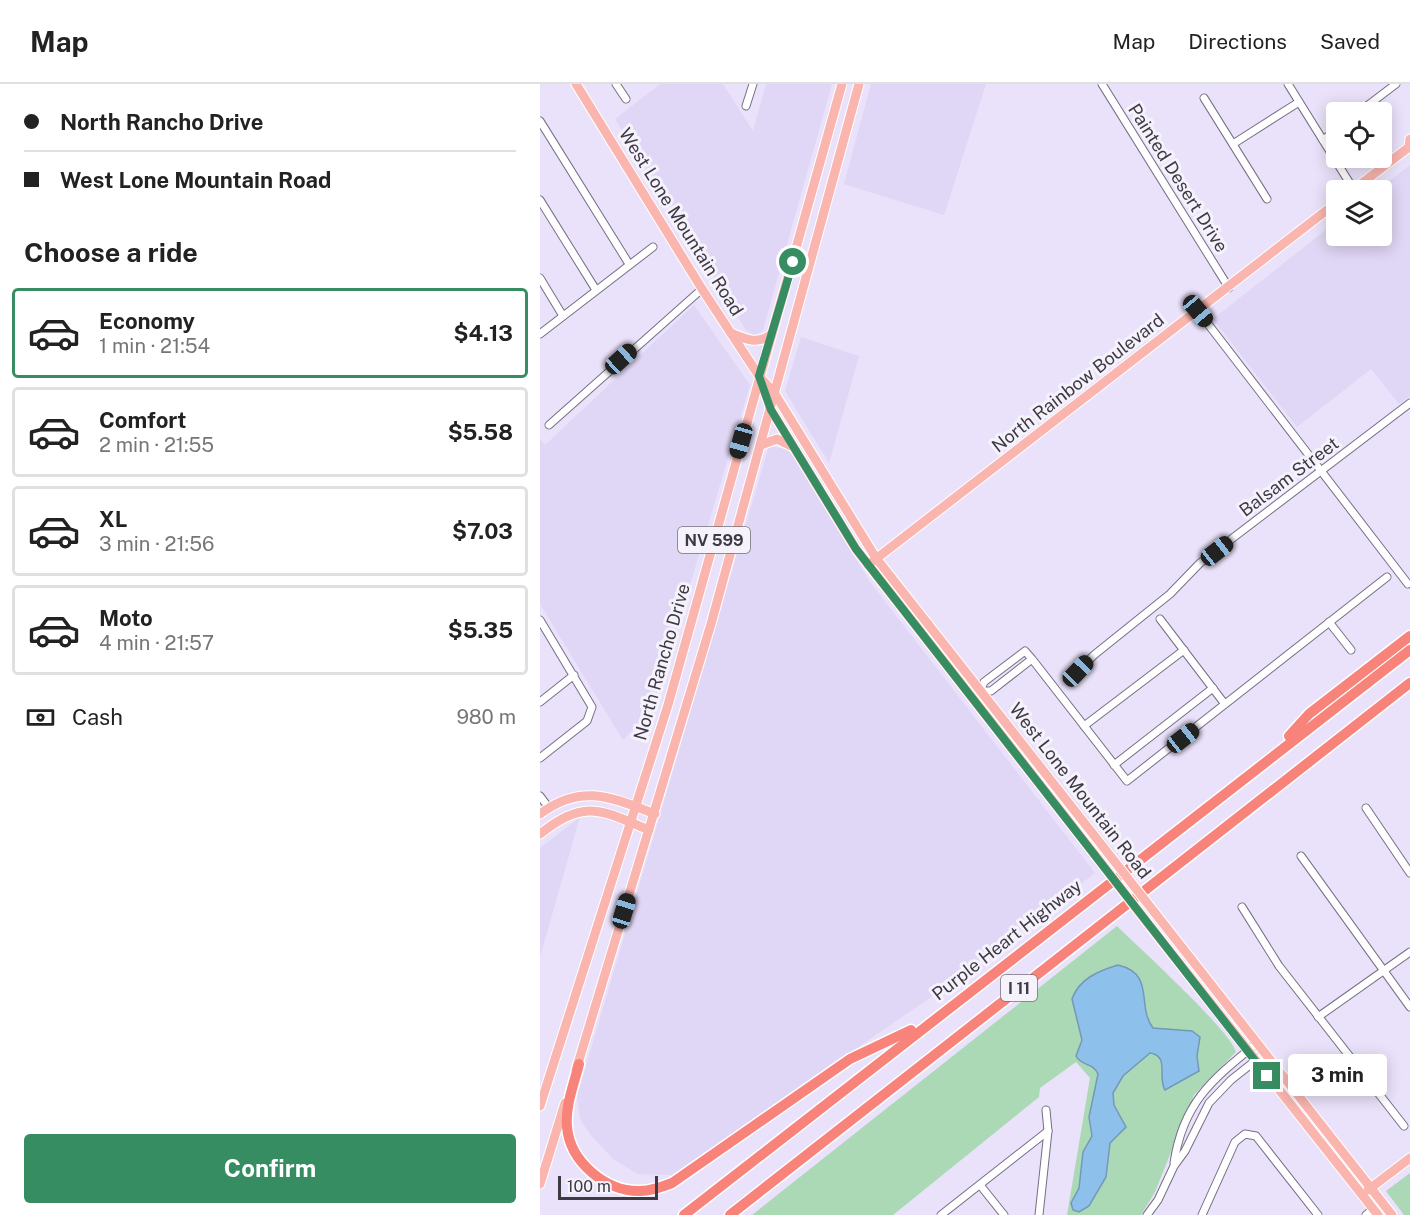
<!DOCTYPE html>
<meta charset="utf-8">
<style>
body{margin:0;font-family:"Public Sans",sans-serif;background:#f6f6f6;color:#222;height:100vh;display:flex;flex-direction:column;font-size:22px;white-space:nowrap}
*{box-sizing:border-box;margin:0}
p{font-size:20px;color:#767676}
.icon{flex:none;width:33px;height:33px;fill:none;stroke:currentColor;stroke-width:2;stroke-linecap:round;stroke-linejoin:round}
.map{position:relative;flex:1;overflow:hidden}
.details{display:flex;flex-direction:column;background:#fff;width:540px}
.details>*{flex:none}
.guide{display:grid;align-content:center;height:132px;padding:0 24px;background:#fff}
.controls{position:absolute;left:786px;top:18px;display:grid;gap:12px}
.controls a{display:grid;place-items:center;width:66px;height:66px;border-radius:6px;background:#fff;box-shadow:0 3px 15px #0003;font-size:30px}
.scale{position:absolute;left:18px;bottom:15px;width:100px;box-sizing:border-box;padding-left:6px;border:3px solid #3d3a43;border-top:0;font-size:16px;line-height:21px;white-space:nowrap;color:#3d3a43;-webkit-text-stroke:4px #f5f2fc;paint-order:stroke}
.end{position:absolute;width:27px;height:27px;margin:-14px;border:8px solid #368d62;background:#fff;box-shadow:0 0 0 3px #fff}
.from{border-radius:50%}
.bubble{position:absolute;height:42px;border-radius:6px;background:#fff;box-shadow:0 3px 15px #0003;font-size:20px;font-weight:700;line-height:42px;text-align:center}
.car{position:absolute;width:18px;height:36px;margin:-18px -9px;border-radius:8px;box-shadow:0 0 4px 2px #0007;background:linear-gradient(#222 24%,#8ab4d8 0 40%,#222 0 76%,#8ab4d8 0 86%,#222 0)}
.guide b{display:flex;align-items:center;gap:21px;height:57px;font-size:22px}
.guide b+b{border-top:2px solid #e0e0e0}
.guide i{width:15px;height:15px;background:#222}
ul{padding:0;list-style:none}
li{display:flex;align-items:center;gap:18px;height:90px;margin:0 12px 9px;padding:0 12px;border:3px solid #e0e0e0;border-radius:6px}
li div{flex:1}
li b{display:block;font-size:22px}
li em{font-style:normal;font-weight:700}
li.on{border-color:#368d62}
li>.icon{width:54px;height:54px;stroke-width:1.5}
h2{padding:0 24px;font-size:27px;line-height:72px}
.pay{display:flex;align-items:center;gap:15px;height:66px;padding:0 24px;font-size:22px}
.pay p{margin-inline-start:auto}
.action{display:flex;gap:12px;margin-top:auto;padding:12px 24px}
.action a{flex:1;height:69px;border-radius:6px;background:#368d62;color:#fff;font-size:24px;font-weight:700;line-height:69px;text-align:center}
header{display:flex;align-items:center;gap:36px;box-sizing:border-box;height:84px;padding:0 30px;background:#fff;border-bottom:2px solid #e0e0e0}
header strong{font-size:28px}
nav{display:flex;gap:33px;margin-inline-start:auto;font-size:21px}
main{display:flex;flex:1;min-height:0}
.map>svg:first-child{display:block}
.built{fill:#e0d6f5}
.green{fill:#abd9b5}
.water{fill:#8dc0ea;stroke:#7598b8;stroke-width:1.5}
.lines{fill:none;stroke-linecap:round;stroke-linejoin:round}
.minor-casing{stroke:#776f85;stroke-width:9}
.major-casing{stroke:#fff;stroke-width:11}
.highway-casing{stroke:#fff;stroke-width:13}
.minor{stroke:#fff;stroke-width:7}
.major{stroke:#fab5af;stroke-width:9}
.highway{stroke:#f7837a;stroke-width:10}
.major-bridge-casing{stroke:#fff;stroke-width:11;stroke-linecap:butt}
.major-bridge{stroke:#fab5af;stroke-width:9}
.route{stroke:#368d62;stroke-width:8}
.labels{text-anchor:middle;stroke-width:6;stroke-linejoin:round;paint-order:stroke}
.shield{fill:#f5f2fc;stroke:#74717a;stroke-width:1.5}
.shield-label{font-size:16px;font-weight:bold;fill:#3d3a43}
.street-label{font-size:18px;fill:#3d3a43;stroke:#f5f2fc}
</style>
<header>
<strong>Map</strong>
<nav><a>Map</a><a>Directions</a><a>Saved</a></nav>
</header>
<main>
<section class="details">
<div class="guide">
<b><i class="from"></i>North Rancho Drive</b>
<b><i></i>West Lone Mountain Road</b>
</div>
<h2>Choose a ride</h2>
<ul>
<li class="on"><svg class="icon" aria-label="car" viewBox="0 0 24 24"><path d="M5 17H2v-5l4-1 3-4h7l3 4 3 1v5h-3M9 17h6M6 11h13"/><circle cx="7" cy="17" r="2"/><circle cx="17" cy="17" r="2"/></svg><div><b>Economy</b><p>1 min · 21:54</p></div><em>$4.13</em></li>
<li><svg class="icon" aria-label="car" viewBox="0 0 24 24"><path d="M5 17H2v-5l4-1 3-4h7l3 4 3 1v5h-3M9 17h6M6 11h13"/><circle cx="7" cy="17" r="2"/><circle cx="17" cy="17" r="2"/></svg><div><b>Comfort</b><p>2 min · 21:55</p></div><em>$5.58</em></li>
<li><svg class="icon" aria-label="car" viewBox="0 0 24 24"><path d="M5 17H2v-5l4-1 3-4h7l3 4 3 1v5h-3M9 17h6M6 11h13"/><circle cx="7" cy="17" r="2"/><circle cx="17" cy="17" r="2"/></svg><div><b>XL</b><p>3 min · 21:56</p></div><em>$7.03</em></li>
<li><svg class="icon" aria-label="car" viewBox="0 0 24 24"><path d="M5 17H2v-5l4-1 3-4h7l3 4 3 1v5h-3M9 17h6M6 11h13"/><circle cx="7" cy="17" r="2"/><circle cx="17" cy="17" r="2"/></svg><div><b>Moto</b><p>4 min · 21:57</p></div><em>$5.35</em></li>
</ul>
<div class="pay"><svg class="icon" aria-label="cash" viewBox="0 0 24 24"><path d="M3 7h18v10H3z"/><circle cx="12" cy="12" r="2"/></svg>Cash<p>980 m</p></div>
<div class="action"><a>Confirm</a></div>
</section>
<div class="map">
<svg width="870" height="1131" viewBox="0 0 870 1131">
<rect width="100%" height="100%" fill="#eae2fa"/>
<g class="built">
<path d="M120,0H183L213,47L226,0H292L223,246L219,249L214,251L206,246L75,35Z"/>
<path d="M331,0H446L404,131L304,100Z"/>
<path d="M870,81V312L859,320L831,285L757,343L673,235L796,138V152H842V106H837Z"/>
<path d="M154,221L210,301L112,627L83,656L0,520V355L5,361Z"/>
<path d="M261,253L319,272L289,379L245,307Z"/>
<path d="M229,362L250,366L330,498L555,789L400,907L132,1091L98,1090L73,1075L50,1050L40,1035L37,1012Z"/>
<path d="M40,733L0,873V764Z"/>
</g>
<g class="green">
<path d="M577,842C599,864 690,946 696,968L654,1011L615,1108L601,1131H527L550,994L536,978L500,1004L499,1013L353,1131H212Z"/>
<path d="M870,1089V1131H864L846,1107Z"/>
</g>
<path class="water" d="M578,881C616,890 596,922 613,944L652,947L660,953L657,972L659,987L625,1006C617,993 630,972 610,969L583,992L573,1009L574,1021L586,1043L570,1059L566,1093L549,1122L539,1128L533,1126L531,1119L539,1104L543,1068L552,1052L549,1033L558,990C554,979 541,982 536,972L542,956L532,915C539,895 558,887 578,881Z"/>
<g class="lines">
<g class="minor-casing">
<g id="minor">
<path d="M76,0L86,15"/>
<path d="M562,0L689,204"/>
<path d="M748,0L814,106"/>
<path d="M664,14L727,115"/>
<path d="M206,22L213,0"/>
<path d="M819,28L856,0"/>
<path d="M0,37L89,180"/>
<path d="M783,56L796,46"/>
<path d="M693,60L759,18"/>
<path d="M0,116L56,206"/>
<path d="M0,194L23,232"/>
<path d="M658,227L868,500"/>
<path d="M0,250L113,163"/>
<path d="M9,341L162,205"/>
<path d="M620,535L684,619"/>
<path d="M0,536L52,623L47,637L0,674"/>
<path d="M789,538L811,566"/>
<path d="M492,575L451,607H440L444,598L485,567L492,575L587,697L847,493"/>
<path d="M538,587L554,571L630,510L660,479L870,319"/>
<path d="M0,618L34,591"/>
<path d="M544,642L644,566"/>
<path d="M574,681L673,604"/>
<path d="M0,712L9,724"/>
<path d="M826,724L870,789"/>
<path d="M761,772L870,923"/>
<path d="M702,823L739,882L864,1042"/>
<path d="M778,933L870,868"/>
<path d="M634,1079C643,1018 673,995 717,959"/>
<path d="M440,1101L464,1131"/>
<path d="M401,1131L508,1047"/>
<path d="M499,1131L508,1047L506,1026"/>
<path d="M607,1131L618,1116L634,1082L645,1067L669,1019L691,996L725,969"/>
<path d="M662,1131L695,1058L705,1050L716,1052L778,1131"/>
<path d="M826,1131L842,1118"/>
</g>
</g>
<g class="major-casing">
<g id="major">
<path d="M36,0L162,205L219,292L235,310L336,474L564,764"/>
<path d="M813,106L869,63L870,55"/>
<path d="M191,249C205,255 217,261 230,251"/>
<path d="M221,297L231,326L316,465L555,771"/>
<path d="M221,361L237,355L251,362"/>
<path d="M328,481L796,119"/>
<path d="M0,730C41,699 71,713 115,730"/>
<path d="M0,750C44,714 61,726 109,746"/>
<path d="M615,829L852,1131"/>
<path d="M606,837L838,1131"/>
<path d="M36,986L171,540L319,0"/>
<path d="M0,1022L128,621L302,0"/>
<path d="M0,1100L25,1019"/>
<path d="M828,1106L870,1074"/>
</g>
</g>
<g class="highway-casing">
<g id="highway">
<path d="M749,652L769,630L870,552"/>
<path d="M39,980C34,1000 25,1022 27,1043C30,1078 66,1108 100,1107C111,1107 122,1103 132,1099L310,975L371,946"/>
<path d="M144,1131L870,566"/>
<path d="M190,1131L870,599"/>
</g>
</g>
<use href="#minor" class="minor"/>
<use href="#major" class="major"/>
<use href="#highway" class="highway"/>
<g class="major-bridge-casing">
<g id="major-bridge">
<path d="M564,764L615,829"/>
<path d="M555,771L606,837"/>
</g>
</g>
<use href="#major-bridge" class="major-bridge"/>
</g>
<g class="lines">
<path class="route" d="M253,178L219,292L231,326L316,465L727,992"/>
</g>
<g class="labels">
<g class="shield">
<rect x="138" y="443" width="72" height="26" rx="4.5"/>
<rect x="461" y="891" width="36" height="26" rx="4.5"/>
</g>
<g class="shield-label">
<text x="174" y="462">NV 599</text>
<text x="479" y="910">I 11</text>
</g>
<g class="street-label">
<text transform="translate(638 94) rotate(58)" y="6">Painted Desert Drive</text>
<text transform="translate(141 138) rotate(58)" y="6">West Lone Mountain Road</text>
<text transform="translate(538 299) rotate(-38)" y="6">North Rainbow Boulevard</text>
<text transform="translate(749 393) rotate(-37)" y="6">Balsam Street</text>
<text transform="translate(122 578) rotate(-74)" y="6">North Rancho Drive</text>
<text transform="translate(540 707) rotate(52)" y="6">West Lone Mountain Road</text>
<text transform="translate(467 856) rotate(-38)" y="6">Purple Heart Highway</text>
</g>
</g>
</svg>
<div class="controls">
<a><svg class="icon" aria-label="locate" viewBox="0 0 24 24"><circle cx="12" cy="12" r="6"/><path d="M12 2v4M12 18v4M2 12h4M18 12h4"/></svg></a>
<a><svg class="icon" aria-label="layers" viewBox="0 0 24 24"><path d="M12 4l9 5-9 5-9-5zM3 14l9 5 9-5"/></svg></a>
</div>
<div class="scale">100 m</div>
<i class="end from" style="left:253px;top:178px"></i>
<i class="end" style="left:727px;top:992px"></i>
<div class="bubble" style="left:748px;top:970px;width:99px">3 min</div>
<i class="car" style="left:658px;top:227px;rotate:140deg"></i>
<i class="car" style="left:81px;top:275px;rotate:48deg"></i>
<i class="car" style="left:201px;top:357px;rotate:196deg"></i>
<i class="car" style="left:677px;top:467px;rotate:52deg"></i>
<i class="car" style="left:538px;top:587px;rotate:44deg"></i>
<i class="car" style="left:643px;top:654px;rotate:52deg"></i>
<i class="car" style="left:84px;top:827px;rotate:17deg"></i>
</div>
</main>
